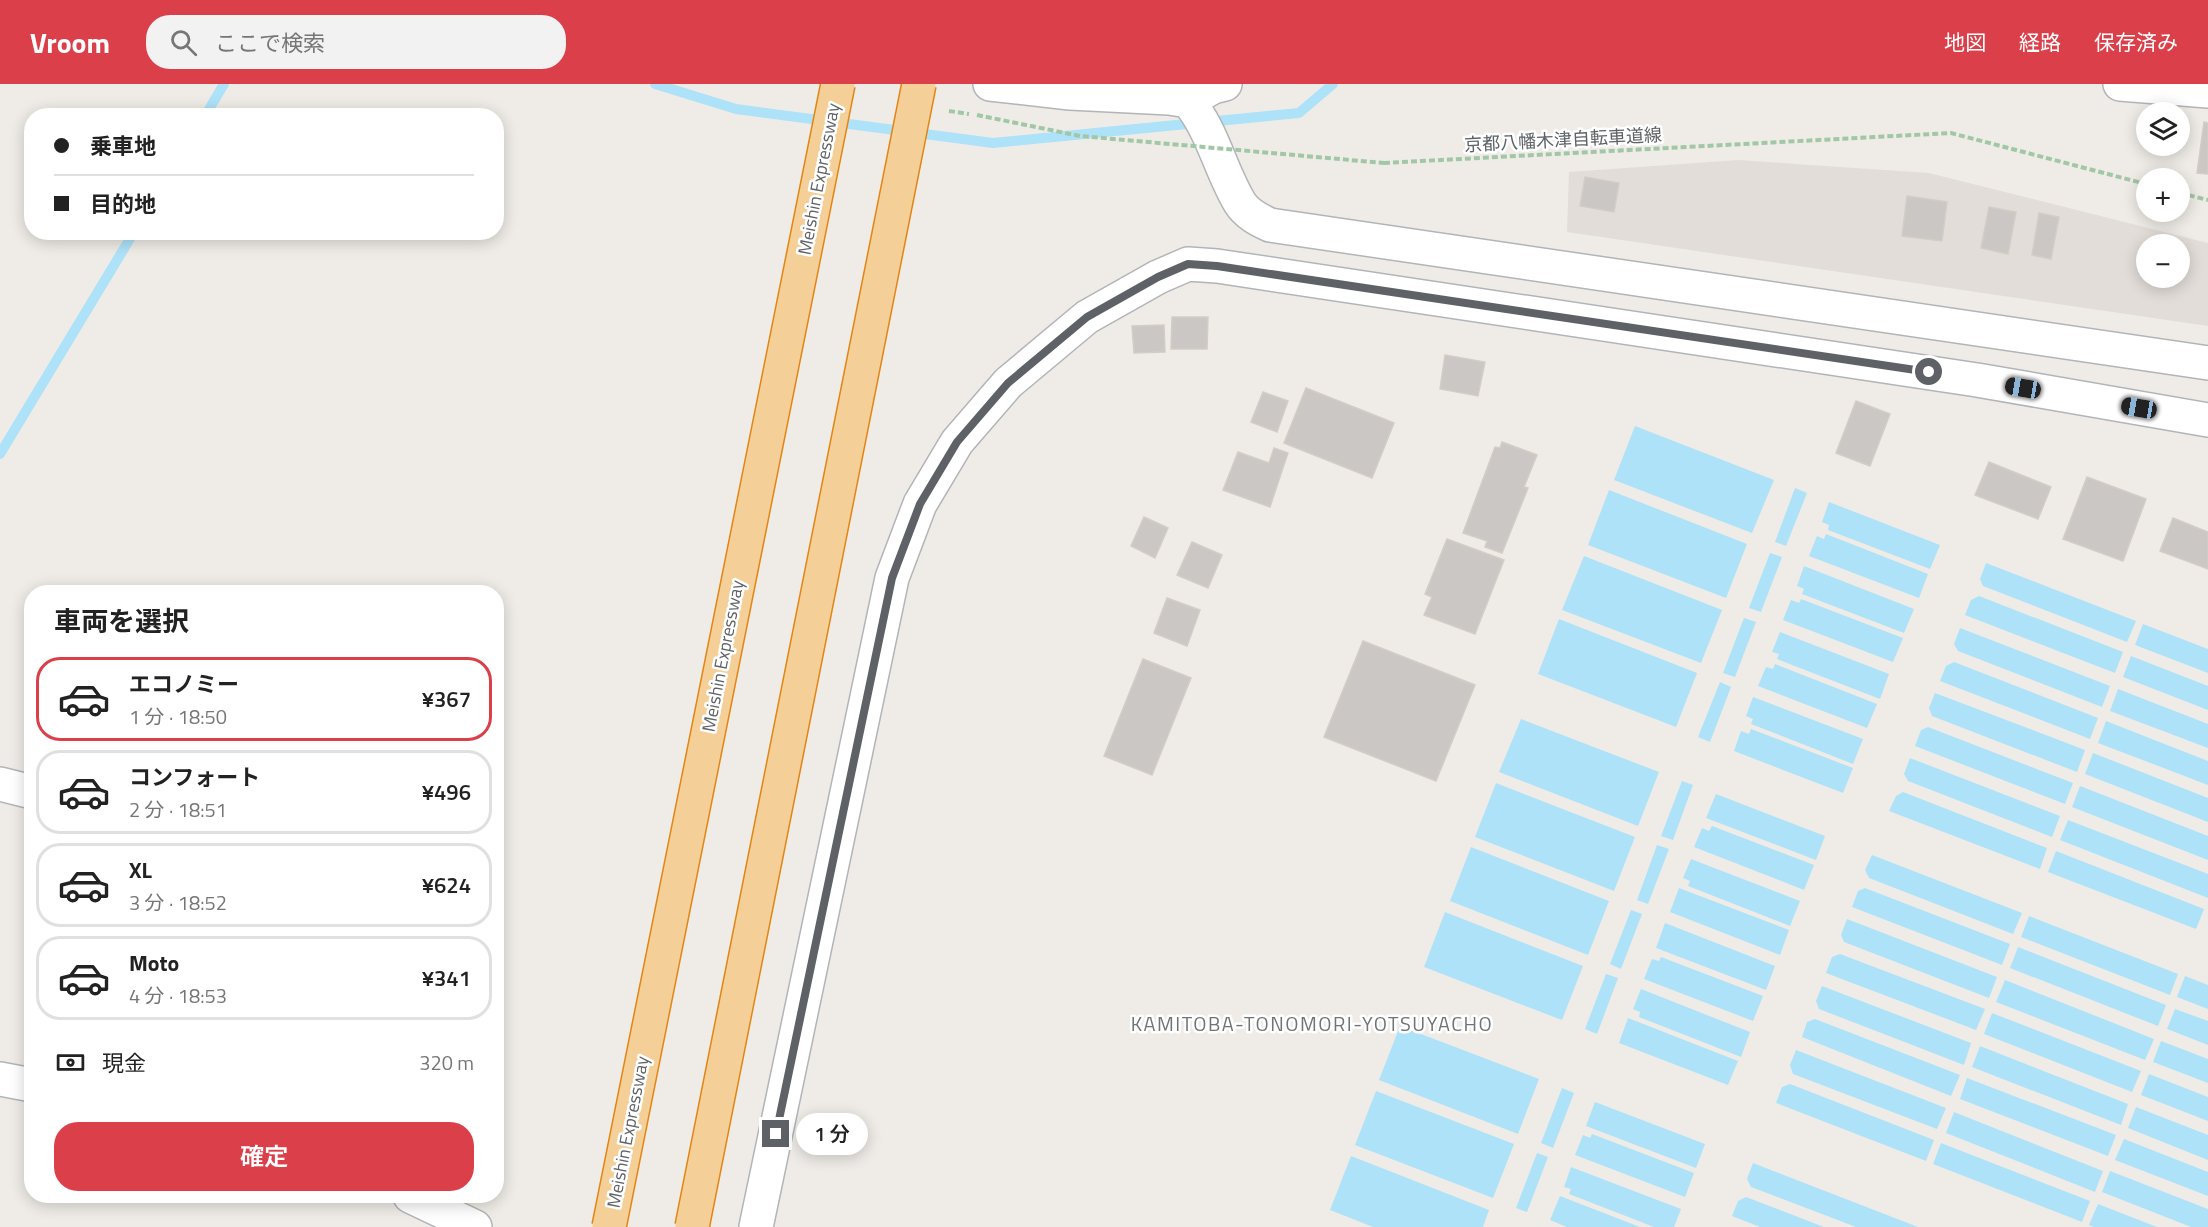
<!DOCTYPE html>
<html lang="ja">
<meta charset="utf-8">
<style>
body{margin:0;font-family:"Titillium Web","Noto Sans JP",sans-serif;background:#f2f2f2;color:#222;height:100vh;display:flex;flex-direction:column;font-size:22px;white-space:nowrap}
*{box-sizing:border-box;margin:0}
p{font-size:20px;color:#767676}
.icon{flex:none;width:33px;height:33px;fill:none;stroke:currentColor;stroke-width:2;stroke-linecap:round;stroke-linejoin:round}
.map{position:relative;flex:1;overflow:hidden}
.sheet{position:absolute;left:24px;top:501px;width:480px;height:618px;display:flex;flex-direction:column;background:#fff;border-radius:24px;box-shadow:0 3px 15px #0003}
.sheet>*{flex:none}
.hud{position:absolute;left:24px;top:24px;width:480px;height:132px;border-radius:24px;box-shadow:0 3px 15px #0003;display:grid;align-content:center;height:132px;padding:0 30px;background:#fff}
.tools{position:absolute;left:2136px;top:18px;display:grid;gap:12px}
.tools a{display:grid;place-items:center;width:54px;height:54px;border-radius:50%;background:#fff;box-shadow:0 3px 15px #0003;font-size:30px}
.end{position:absolute;width:27px;height:27px;margin:-14px;border:8px solid #5e6266;background:#fff;box-shadow:0 0 0 3px #fff}
.from{border-radius:50%}
.bubble{position:absolute;height:42px;border-radius:21px;background:#fff;box-shadow:0 3px 15px #0003;font-size:20px;font-weight:600;line-height:42px;text-align:center}
.car{position:absolute;width:18px;height:36px;margin:-18px -9px;border-radius:8px;box-shadow:0 0 4px 2px #0007;background:linear-gradient(#222 24%,#8ab4d8 0 40%,#222 0 76%,#8ab4d8 0 86%,#222 0)}
.hud b{display:flex;align-items:center;gap:21px;height:57px;font-size:22px}
.hud b+b{border-top:2px solid #e0e0e0}
.hud i{width:15px;height:15px;background:#222}
ul{padding:0;list-style:none}
li{display:flex;align-items:center;gap:18px;height:84px;margin:0 12px 9px;padding:0 18px;border:3px solid #e0e0e0;border-radius:24px}
li div{flex:1}
li b{display:block;font-size:22px}
li em{font-style:normal;font-weight:600}
li.selected{border-color:#db404a}
li>.icon{width:54px;height:54px;stroke-width:1.5}
h2{padding:0 30px;font-size:27px;line-height:72px}
.pay{display:flex;align-items:center;gap:15px;height:66px;padding:0 30px;font-size:22px}
.pay p{margin-inline-start:auto}
.cta{display:flex;gap:12px;margin-top:auto;padding:12px 30px}
.cta a{flex:1;height:69px;border-radius:24px;background:#db404a;color:#fff;font-size:24px;font-weight:600;line-height:69px;text-align:center}
header{display:flex;align-items:center;gap:36px;box-sizing:border-box;height:84px;padding:0 30px;background:#db404a;color:#fff}
header strong{font-size:28px}
nav{display:flex;gap:33px;margin-inline-start:auto;font-size:21px}
.search{width:420px;height:54px;background:#f2f2f2;display:flex;align-items:center;gap:15px;box-sizing:border-box;padding:0 21px;border-radius:24px;color:#767676;font-size:22px}
.map>svg:first-child{display:block}
.education{fill:#e2ddd8;fill-rule:evenodd}
.water{fill:#aee2f8}
.lines{fill:none;stroke-linecap:round;stroke-linejoin:round}
.stream{stroke:#aee2f8;stroke-width:10}
.building{fill:#cbc7c4;stroke:#d3cdc5;stroke-width:1.5}
.minor-casing{stroke:#b2b4b8;stroke-width:36}
.path{stroke:#a1c7a6;stroke-width:4;stroke-dasharray:6 3;stroke-linecap:butt}
.minor{stroke:#fff;stroke-width:33}
.highway-bridge-casing{stroke:#e28513;stroke-width:36;stroke-linecap:butt}
.path-bridge{stroke:#a1c7a6;stroke-width:4;stroke-dasharray:6 3;stroke-linecap:butt}
.highway-bridge{stroke:#f4d098;stroke-width:33}
.route{stroke:#5e6266;stroke-width:8}
.labels{text-anchor:middle;stroke-width:5;stroke-linejoin:round;paint-order:stroke}
.street-label{font-size:18px;fill:#5e6266;stroke:#fff}
.neighbourhood-label{font-size:20px;letter-spacing:1.5px;fill:#6f7477;stroke:#fff}
</style>
<header>
<strong>Vroom</strong>
<div class="search"><svg class="icon" aria-label="search" viewBox="0 0 24 24"><circle cx="10" cy="10" r="6"/><path d="M15 15l6 6"/></svg>ここで検索</div>
<nav><a>地図</a><a>経路</a><a>保存済み</a></nav>
</header>
<div class="map">
<svg width="2208" height="1143" viewBox="0 0 2208 1143">
<rect width="100%" height="100%" fill="#efece7"/>
<path class="education" d="M1738,76L1929,89L2208,159V242L1567,148L1569,88ZM2146,160H2180V194H2146Z"/>
<g class="water">
<path d="M1635,342L1774,396L1752,449L1614,396Z"/>
<path d="M1795,404L1807,409L1786,462L1775,458Z"/>
<path d="M1609,406L1747,460L1726,514L1588,461Z"/>
<path d="M1829,418L1940,461L1930,485L1828,446L1829,441L1822,438Z"/>
<path d="M1826,450L1928,490L1919,514L1809,472L1817,452L1824,455Z"/>
<path d="M1770,469L1782,473L1761,528L1749,524Z"/>
<path d="M1584,472L1722,526L1701,579L1562,526Z"/>
<path d="M1986,479L2136,537L2127,558L1983,502L1980,495Z"/>
<path d="M1804,482L1914,525L1904,549L1802,510L1804,505L1797,502Z"/>
<path d="M1979,512L2123,568L2115,589L1965,531L1971,516Z"/>
<path d="M1801,515L1903,554L1893,578L1783,536L1791,516L1799,519Z"/>
<path d="M1744,534L1756,538L1735,593L1723,589Z"/>
<path d="M1559,535L1697,589L1676,643L1538,590Z"/>
<path d="M2143,540L2208,565V589L2135,561Z"/>
<path d="M1960,544L2110,602L2102,623L1958,567L1954,560Z"/>
<path d="M1780,548L1889,590L1880,615L1777,575L1779,570L1772,568Z"/>
<path d="M2131,572L2208,602V626L2123,593Z"/>
<path d="M1954,578L2098,634L2090,655L1940,597L1946,582Z"/>
<path d="M1775,580L1877,620L1867,644L1758,602L1766,583L1773,585Z"/>
<path d="M1720,598L1731,603L1710,658L1698,653Z"/>
<path d="M2118,605L2208,640V664L2110,627Z"/>
<path d="M1935,609L2085,666L2077,688L1932,632L1929,624Z"/>
<path d="M1753,613L1863,655L1853,680L1751,640L1753,635L1746,632Z"/>
<path d="M1521,635L1659,688L1638,742L1499,688Z"/>
<path d="M2106,637L2208,677V701L2098,659Z"/>
<path d="M1928,643L2073,699L2065,720L1915,662L1921,646Z"/>
<path d="M1751,645L1853,684L1843,709L1734,667L1741,647L1749,650Z"/>
<path d="M2093,669L2208,714V738L2085,690Z"/>
<path d="M1910,674L2060,732L2052,753L1908,697L1904,690Z"/>
<path d="M1682,697L1693,701L1673,756L1661,752Z"/>
<path d="M1496,699L1635,753L1614,807L1475,753Z"/>
<path d="M2080,702L2208,752V776L2072,723Z"/>
<path d="M1903,708L2047,764L2040,785L1889,727L1896,712Z"/>
<path d="M1716,710L1825,752L1816,776L1706,734Z"/>
<path d="M2068,736L2208,790V814L2060,756Z"/>
<path d="M1712,742L1814,781L1804,806L1694,763L1702,744L1709,747Z"/>
<path d="M1657,761L1669,765L1648,820L1637,816Z"/>
<path d="M1471,763L1609,817L1588,871L1450,817Z"/>
<path d="M2056,767L2204,825L2196,845L2048,788Z"/>
<path d="M1872,771L2022,829L2013,850L1869,794L1865,786Z"/>
<path d="M1691,775L1800,817L1790,842L1688,802L1690,797L1683,794Z"/>
<path d="M1679,804L1789,846L1780,871L1670,828Z"/>
<path d="M1865,804L2010,860L2002,881L1852,823L1858,807Z"/>
<path d="M1631,826L1642,830L1621,885L1610,880Z"/>
<path d="M1445,828L1583,882L1562,936L1424,883Z"/>
<path d="M2029,832L2178,890L2170,911L2021,853Z"/>
<path d="M1847,835L1997,893L1989,914L1844,858L1841,851Z"/>
<path d="M1665,839L1775,882L1766,906L1656,864Z"/>
<path d="M2018,863L2166,921L2158,942L2010,884Z"/>
<path d="M1840,870L1985,925L1976,946L1826,889L1832,873Z"/>
<path d="M1661,873L1763,912L1753,937L1644,895L1652,875L1659,877Z"/>
<path d="M1606,890L1618,894L1597,950L1585,945Z"/>
<path d="M2185,892L2208,901V925L2177,913Z"/>
<path d="M2005,896L2154,955L2145,976L1996,918Z"/>
<path d="M1822,902L1971,959L1964,981L1819,925L1816,917Z"/>
<path d="M1641,905L1750,948L1741,973L1639,933L1640,928L1633,925Z"/>
<path d="M2175,925L2208,937V961L2167,945Z"/>
<path d="M1992,929L2141,987L2132,1008L1984,950Z"/>
<path d="M1628,934L1738,977L1728,1001L1619,959Z"/>
<path d="M1815,935L1960,991L1951,1012L1802,953L1807,938Z"/>
<path d="M1400,942L1539,995L1518,1050L1379,996Z"/>
<path d="M2161,957L2208,975V999L2153,978Z"/>
<path d="M1980,962L2128,1020L2121,1041L1972,983Z"/>
<path d="M1796,966L1946,1024L1937,1045L1793,990L1790,981Z"/>
<path d="M2149,990L2208,1013V1037L2141,1011Z"/>
<path d="M1967,994L2116,1051L2108,1072L1960,1015Z"/>
<path d="M1790,1000L1934,1056L1926,1077L1776,1019L1782,1003Z"/>
<path d="M1562,1004L1574,1009L1553,1064L1541,1059Z"/>
<path d="M1376,1007L1514,1060L1493,1114L1355,1061Z"/>
<path d="M1595,1018L1705,1060L1696,1084L1586,1042Z"/>
<path d="M2136,1023L2208,1051V1076L2128,1044Z"/>
<path d="M1954,1028L2103,1087L2095,1108L1946,1049Z"/>
<path d="M1592,1050L1694,1089L1685,1113L1575,1071L1583,1051L1590,1054Z"/>
<path d="M2124,1055L2208,1088V1112L2115,1076Z"/>
<path d="M1941,1059L2090,1117L2082,1138L1933,1080Z"/>
<path d="M1537,1069L1548,1073L1527,1128L1516,1124Z"/>
<path d="M1351,1072L1489,1126L1483,1143H1373L1330,1126Z"/>
<path d="M1753,1079L1918,1143H1856L1751,1103L1747,1095Z"/>
<path d="M1571,1083L1681,1125L1674,1143H1654L1569,1110L1571,1105L1564,1103Z"/>
<path d="M2110,1087L2208,1125V1143H2191L2102,1108Z"/>
<path d="M1560,1112L1640,1143H1567L1550,1136Z"/>
<path d="M1746,1113L1824,1143H1760L1732,1132L1738,1117Z"/>
<path d="M2098,1120L2157,1143H2094L2089,1141Z"/>
</g>
<g class="lines">
<g class="stream">
<path d="M655,0L736,25L993,59L1299,29L1333,0"/>
<path d="M205,32L224,0"/>
<path d="M0,370L134,148"/>
</g>
</g>
<g class="building">
<path d="M2204,38L2208,39V90L2197,89Z"/>
<path d="M1585,93L1619,99L1614,128L1580,122Z"/>
<path d="M1907,112L1947,118L1942,157L1902,152Z"/>
<path d="M1989,123L2016,128L2008,170L1981,164Z"/>
<path d="M2039,129L2059,133L2051,175L2032,171Z"/>
<path d="M1172,233H1208L1207,265H1171Z"/>
<path d="M1164,241L1165,268L1134,269L1132,242Z"/>
<path d="M1445,271L1485,278L1478,312L1440,305Z"/>
<path d="M1306,304L1394,339L1372,394L1284,359Z"/>
<path d="M1263,308L1288,317L1277,348L1251,338Z"/>
<path d="M1856,317L1890,330L1870,382L1836,369Z"/>
<path d="M1502,358L1537,371L1524,403L1528,404L1502,469L1485,463L1487,457L1463,449L1495,363L1500,364Z"/>
<path d="M1274,364L1288,369L1270,423L1223,406L1238,368L1269,379Z"/>
<path d="M1989,378L2051,403L2038,435L1975,411Z"/>
<path d="M2087,393L2146,415L2123,477L2063,455Z"/>
<path d="M1144,433L1168,444L1155,474L1131,462Z"/>
<path d="M2173,434L2208,448V485L2160,467Z"/>
<path d="M1447,455L1504,476L1475,550L1424,531L1432,513L1425,510Z"/>
<path d="M1192,458L1222,471L1208,504L1177,491Z"/>
<path d="M1167,514L1200,526L1187,562L1154,549Z"/>
<path d="M1363,557L1475,601L1436,697L1324,653Z"/>
<path d="M1143,575L1191,594L1152,691L1104,672Z"/>
</g>
<g class="lines">
<g class="minor-casing">
<g id="minor">
<path d="M990,0L1070,9L1169,14L1188,17L1213,3L1225,0"/>
<path d="M2120,0L2208,7"/>
<path d="M1188,17C1213,47 1220,86 1240,119C1247,130 1259,136 1270,141L2208,279"/>
<path d="M0,700L32,708"/>
<path d="M0,995L32,1001"/>
<path d="M410,1112L475,1143"/>
<path d="M756,1143L892,494L920,420L957,358L1008,299L1087,233L1158,193L1188,180L1217,182L1977,296L2208,336"/>
</g>
</g>
<g class="path">
<path d="M949,27L969,30"/>
<path d="M1384,79L1951,49L2146,100"/>
<path d="M2180,109L2208,116"/>
</g>
<use href="#minor" class="minor"/>
<g class="highway-bridge-casing">
<g id="highway-bridge">
<path d="M609,1143L838,0"/>
<path d="M692,1143L919,0"/>
</g>
</g>
<path class="path-bridge" d="M977,31L1080,52L1384,79"/>
<use href="#highway-bridge" class="highway-bridge"/>
</g>
<g class="lines">
<path class="route" d="M776,1050L892,494L920,420L957,358L1008,299L1087,233L1158,193L1188,180L1217,182L1929,288"/>
</g>
<g class="labels">
<g class="street-label">
<text transform="translate(1563 56) rotate(-3)" y="6">京都八幡木津自転車道線</text>
<text transform="translate(819 95) rotate(-79)" y="6">Meishin Expressway</text>
<text transform="translate(723 572) rotate(-79)" y="6">Meishin Expressway</text>
<text transform="translate(628 1048) rotate(-79)" y="6">Meishin Expressway</text>
</g>
<g class="neighbourhood-label">
<text x="1312" y="947">KAMITOBA-TONOMORI-YOTSUYACHO</text>
</g>
</g>
</svg>
<div class="tools">
<a><svg class="icon" aria-label="layers" viewBox="0 0 24 24"><path d="M12 4l9 5-9 5-9-5zM3 14l9 5 9-5"/></svg></a>
<a>+</a>
<a>−</a>
</div>
<i class="end from" style="left:1929px;top:288px"></i>
<i class="end" style="left:776px;top:1050px"></i>
<div class="bubble" style="left:796px;top:1029px;width:72px">1 分</div>
<i class="car" style="left:2023px;top:304px;rotate:280deg"></i>
<i class="car" style="left:2139px;top:324px;rotate:280deg"></i>
<div class="hud">
<b><i class="from"></i>乗車地</b>
<b><i></i>目的地</b>
</div>
<section class="sheet">
<h2>車両を選択</h2>
<ul>
<li class="selected"><svg class="icon" aria-label="car" viewBox="0 0 24 24"><path d="M5 17H2v-5l4-1 3-4h7l3 4 3 1v5h-3M9 17h6M6 11h13"/><circle cx="7" cy="17" r="2"/><circle cx="17" cy="17" r="2"/></svg><div><b>エコノミー</b><p>1 分 · 18:50</p></div><em>¥367</em></li>
<li><svg class="icon" aria-label="car" viewBox="0 0 24 24"><path d="M5 17H2v-5l4-1 3-4h7l3 4 3 1v5h-3M9 17h6M6 11h13"/><circle cx="7" cy="17" r="2"/><circle cx="17" cy="17" r="2"/></svg><div><b>コンフォート</b><p>2 分 · 18:51</p></div><em>¥496</em></li>
<li><svg class="icon" aria-label="car" viewBox="0 0 24 24"><path d="M5 17H2v-5l4-1 3-4h7l3 4 3 1v5h-3M9 17h6M6 11h13"/><circle cx="7" cy="17" r="2"/><circle cx="17" cy="17" r="2"/></svg><div><b>XL</b><p>3 分 · 18:52</p></div><em>¥624</em></li>
<li><svg class="icon" aria-label="car" viewBox="0 0 24 24"><path d="M5 17H2v-5l4-1 3-4h7l3 4 3 1v5h-3M9 17h6M6 11h13"/><circle cx="7" cy="17" r="2"/><circle cx="17" cy="17" r="2"/></svg><div><b>Moto</b><p>4 分 · 18:53</p></div><em>¥341</em></li>
</ul>
<div class="pay"><svg class="icon" aria-label="cash" viewBox="0 0 24 24"><path d="M3 7h18v10H3z"/><circle cx="12" cy="12" r="2"/></svg>現金<p>320 m</p></div>
<div class="cta"><a>確定</a></div>
</section>
</div>
